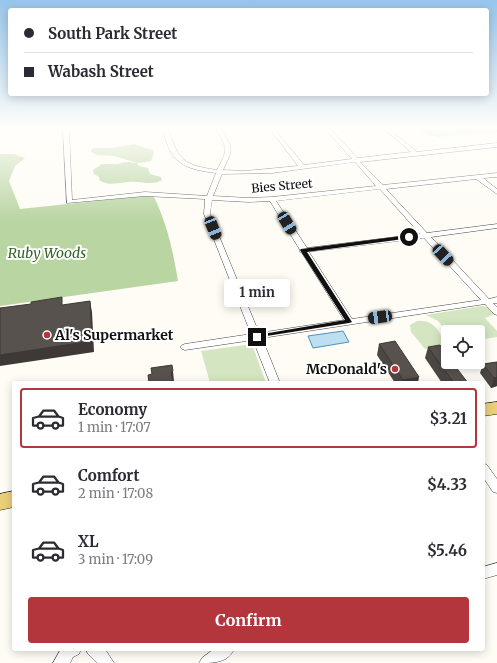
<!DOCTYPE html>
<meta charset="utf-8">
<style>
body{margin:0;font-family:Merriweather,serif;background:#f7f7f7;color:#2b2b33;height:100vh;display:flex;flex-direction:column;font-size:15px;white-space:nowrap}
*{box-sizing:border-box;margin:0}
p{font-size:13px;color:#7c7c81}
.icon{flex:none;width:22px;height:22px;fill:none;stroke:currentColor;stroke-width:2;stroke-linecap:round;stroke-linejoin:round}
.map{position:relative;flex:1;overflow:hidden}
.sheet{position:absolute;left:12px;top:381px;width:473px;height:270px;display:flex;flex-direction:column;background:#fff;border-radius:4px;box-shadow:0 2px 10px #0003}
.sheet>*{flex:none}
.guide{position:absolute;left:8px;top:8px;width:481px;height:88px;border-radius:4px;box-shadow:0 2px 10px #0003;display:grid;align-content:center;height:88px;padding:0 16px;background:#fff}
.fabs{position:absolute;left:441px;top:325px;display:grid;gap:8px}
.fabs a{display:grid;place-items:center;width:44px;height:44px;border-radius:4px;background:#fff;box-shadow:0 2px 10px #0003;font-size:20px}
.end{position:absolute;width:18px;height:18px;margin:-9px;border:5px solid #101010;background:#fff;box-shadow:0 0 0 2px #fff}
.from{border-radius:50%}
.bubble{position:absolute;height:28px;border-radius:4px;background:#fff;box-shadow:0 2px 10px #0003;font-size:13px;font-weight:700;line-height:28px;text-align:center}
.car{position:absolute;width:12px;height:24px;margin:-12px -6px;border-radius:5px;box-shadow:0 0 3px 1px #0007;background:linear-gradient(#222 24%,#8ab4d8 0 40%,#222 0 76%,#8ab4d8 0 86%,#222 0)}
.guide b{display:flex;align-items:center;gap:14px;height:38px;font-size:15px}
.guide b+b{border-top:1px solid #e1e1e2}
.guide i{width:10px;height:10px;background:#2b2b33}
ul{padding:7px 0 0;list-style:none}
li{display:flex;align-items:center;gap:12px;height:60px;margin:0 8px 6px;padding:0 8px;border:2px solid transparent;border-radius:4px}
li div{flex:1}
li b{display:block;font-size:15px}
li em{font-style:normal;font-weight:700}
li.active{border-color:#b3363d}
li>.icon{width:36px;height:36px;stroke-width:1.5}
.cta{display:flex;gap:8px;margin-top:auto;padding:8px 16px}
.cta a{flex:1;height:46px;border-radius:4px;background:#b3363d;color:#fff;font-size:16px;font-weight:700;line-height:46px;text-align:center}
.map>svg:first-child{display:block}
.green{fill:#d4e6c1}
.forest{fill:#b9d5a2}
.water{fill:#bedef1;stroke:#4d93c0}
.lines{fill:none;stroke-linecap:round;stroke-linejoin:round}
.street-casing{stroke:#434343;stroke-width:1}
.primary-casing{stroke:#212121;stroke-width:1}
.street{fill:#fff;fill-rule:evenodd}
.primary{fill:#ebce78;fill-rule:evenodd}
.wall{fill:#4c4743}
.shaded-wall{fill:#3e3937}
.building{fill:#58524e;stroke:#3e3937}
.route{fill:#101010}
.poi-dot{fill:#b3363d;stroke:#fff;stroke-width:1.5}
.labels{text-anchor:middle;stroke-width:4;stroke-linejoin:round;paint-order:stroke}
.far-street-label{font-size:12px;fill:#101010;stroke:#fff}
.park-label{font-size:14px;font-style:italic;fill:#336326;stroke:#fff}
.poi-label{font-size:14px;font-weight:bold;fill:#101010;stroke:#fff;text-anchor:start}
</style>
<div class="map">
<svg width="497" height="663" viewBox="0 0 497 663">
<rect width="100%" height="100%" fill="#fefcf5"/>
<g class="green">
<path d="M422,129H497V133L447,136L452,134V132Z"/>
<path d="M482,306L487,307L495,314L485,318L497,331V337L478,340V332H448V333L438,321L426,315Z"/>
<path d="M417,321C433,319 440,331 445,345L425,349L411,332L410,325Z"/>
<path d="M252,344L266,383H210L201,351Z"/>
</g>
<g class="forest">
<path d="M418,129L443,130L453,133C442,140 427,136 418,129Z"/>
<path d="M134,144L152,150L154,153L151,161L138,163L114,156L97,155L91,152V150L93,148H112Z"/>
<path d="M0,154H14L25,158L15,166L9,181L20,209L153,195C167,223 173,251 178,281L0,306Z"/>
<path d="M126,162L137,163L139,166L148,168L150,174L161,177L162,180C152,186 139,181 128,182C118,183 110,186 100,181L99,177L94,174L93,170L102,164H117Z"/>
</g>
<path class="water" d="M343,331L349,342L313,348L308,336Z"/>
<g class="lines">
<g class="street-casing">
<g id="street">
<path d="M63,129H69L72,200L145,192L207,196L216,173C183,169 170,163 163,129H168C179,161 183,165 217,170C228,149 228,150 216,129H221C234,150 233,149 223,170L245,171L298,166L270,129H274L304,165L352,159L325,129H330L358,158L411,152L384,129H389L417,152L497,143V147L360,162L383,185L497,173V177L483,178L497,189V194L476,179L386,189L427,233L497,224V228L431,237L489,299L497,297V303H493L497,307V315L494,314L485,304L262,338L280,383H270L253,340L185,350L182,349L180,347L182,345L185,344L251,334L204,214L205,199L145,196L67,203ZM355,162L376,186L272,197L249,198L213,196L222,174L272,173ZM380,189L420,234L307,248L276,201ZM212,200L249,202L270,201L300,250L299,251L302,253L344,320L259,333L210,214ZM424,238L481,300L352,319L309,252Z"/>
<path d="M483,463L487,465L497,479V493L493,492L483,477Z"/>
<path d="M497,563V575L483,579V567Z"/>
<path d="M61,649H81L79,654L73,657L70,663H53Z"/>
<path d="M86,649H105L114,663H97L88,654Z"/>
<path d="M214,649H234C228,663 214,663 199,663L202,658Z"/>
</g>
</g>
<g class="primary-casing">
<g id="primary">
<path d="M497,402V414L483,416V404Z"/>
<path d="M14,491V507L0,510V494Z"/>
</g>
</g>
<use href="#street" class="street"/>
<use href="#primary" class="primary"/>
</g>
<g class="wall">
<path d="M379,344L418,383H395L377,355Z"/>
<path d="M428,347L468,383H442L425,358Z"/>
<path d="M497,362V386L491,388L480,373L483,364Z"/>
</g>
<g class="shaded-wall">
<path d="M90,301L92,312L94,352L0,366V355Z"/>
<path d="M173,371L174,382L173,383H163L171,372Z"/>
<path d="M419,377L418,383H402L403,380Z"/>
<path d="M497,377V386L491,388L494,378Z"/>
</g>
<g class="building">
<path d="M62,297V305L90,301L92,341L0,355V308L31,304V302Z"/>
<path d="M395,341L419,377L403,380L379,344Z"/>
<path d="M440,345L448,356V362H452L468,383H454L428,347Z"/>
<path d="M497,362V377L494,378L483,364Z"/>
<path d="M172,365L173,371L171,372L173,382L163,383H149L148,375L152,374L151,368Z"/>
</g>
<linearGradient id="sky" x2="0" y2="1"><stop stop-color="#97c5ec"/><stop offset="0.58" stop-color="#fffefa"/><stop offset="1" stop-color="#fffefa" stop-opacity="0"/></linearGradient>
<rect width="497" height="221" fill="url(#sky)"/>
<path class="route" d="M409,235L411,236V238L307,252L352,322L349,323L254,338V337L257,335L345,320L300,250L301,249Z"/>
<g class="poi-dot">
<circle cx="47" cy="335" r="4"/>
<circle cx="395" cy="369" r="4"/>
</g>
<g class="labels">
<g class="far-street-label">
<text transform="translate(282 186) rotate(-5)" y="4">Bies Street</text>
</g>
<g class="park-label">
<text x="47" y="258">Ruby Woods</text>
</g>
<g class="poi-label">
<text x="55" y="340">Al's Supermarket</text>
<text x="387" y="374" text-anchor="end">McDonald's</text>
</g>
</g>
</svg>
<div class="fabs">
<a><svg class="icon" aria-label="locate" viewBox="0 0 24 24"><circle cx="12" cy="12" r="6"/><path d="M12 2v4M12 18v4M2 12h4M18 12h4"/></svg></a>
</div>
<i class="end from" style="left:409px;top:237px"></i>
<i class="end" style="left:257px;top:337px"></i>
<div class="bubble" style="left:224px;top:279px;width:66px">1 min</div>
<i class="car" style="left:287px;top:223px;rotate:149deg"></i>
<i class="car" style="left:213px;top:228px;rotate:158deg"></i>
<i class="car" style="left:443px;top:255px;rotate:137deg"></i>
<i class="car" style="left:380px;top:317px;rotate:262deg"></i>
<div class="guide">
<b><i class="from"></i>South Park Street</b>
<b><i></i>Wabash Street</b>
</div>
<section class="sheet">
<ul>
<li class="active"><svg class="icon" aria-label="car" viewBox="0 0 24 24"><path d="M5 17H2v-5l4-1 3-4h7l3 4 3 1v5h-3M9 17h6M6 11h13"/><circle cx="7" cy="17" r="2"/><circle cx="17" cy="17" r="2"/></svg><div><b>Economy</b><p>1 min · 17:07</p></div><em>$3.21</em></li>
<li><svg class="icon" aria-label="car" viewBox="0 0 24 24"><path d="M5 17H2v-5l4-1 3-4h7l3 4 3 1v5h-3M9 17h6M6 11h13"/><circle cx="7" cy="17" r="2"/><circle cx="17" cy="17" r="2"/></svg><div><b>Comfort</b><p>2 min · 17:08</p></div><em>$4.33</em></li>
<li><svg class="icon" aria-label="car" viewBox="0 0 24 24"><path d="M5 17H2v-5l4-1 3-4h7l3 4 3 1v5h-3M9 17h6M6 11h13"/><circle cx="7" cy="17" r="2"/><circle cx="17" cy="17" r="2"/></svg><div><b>XL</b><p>3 min · 17:09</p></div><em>$5.46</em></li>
</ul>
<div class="cta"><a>Confirm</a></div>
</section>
</div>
